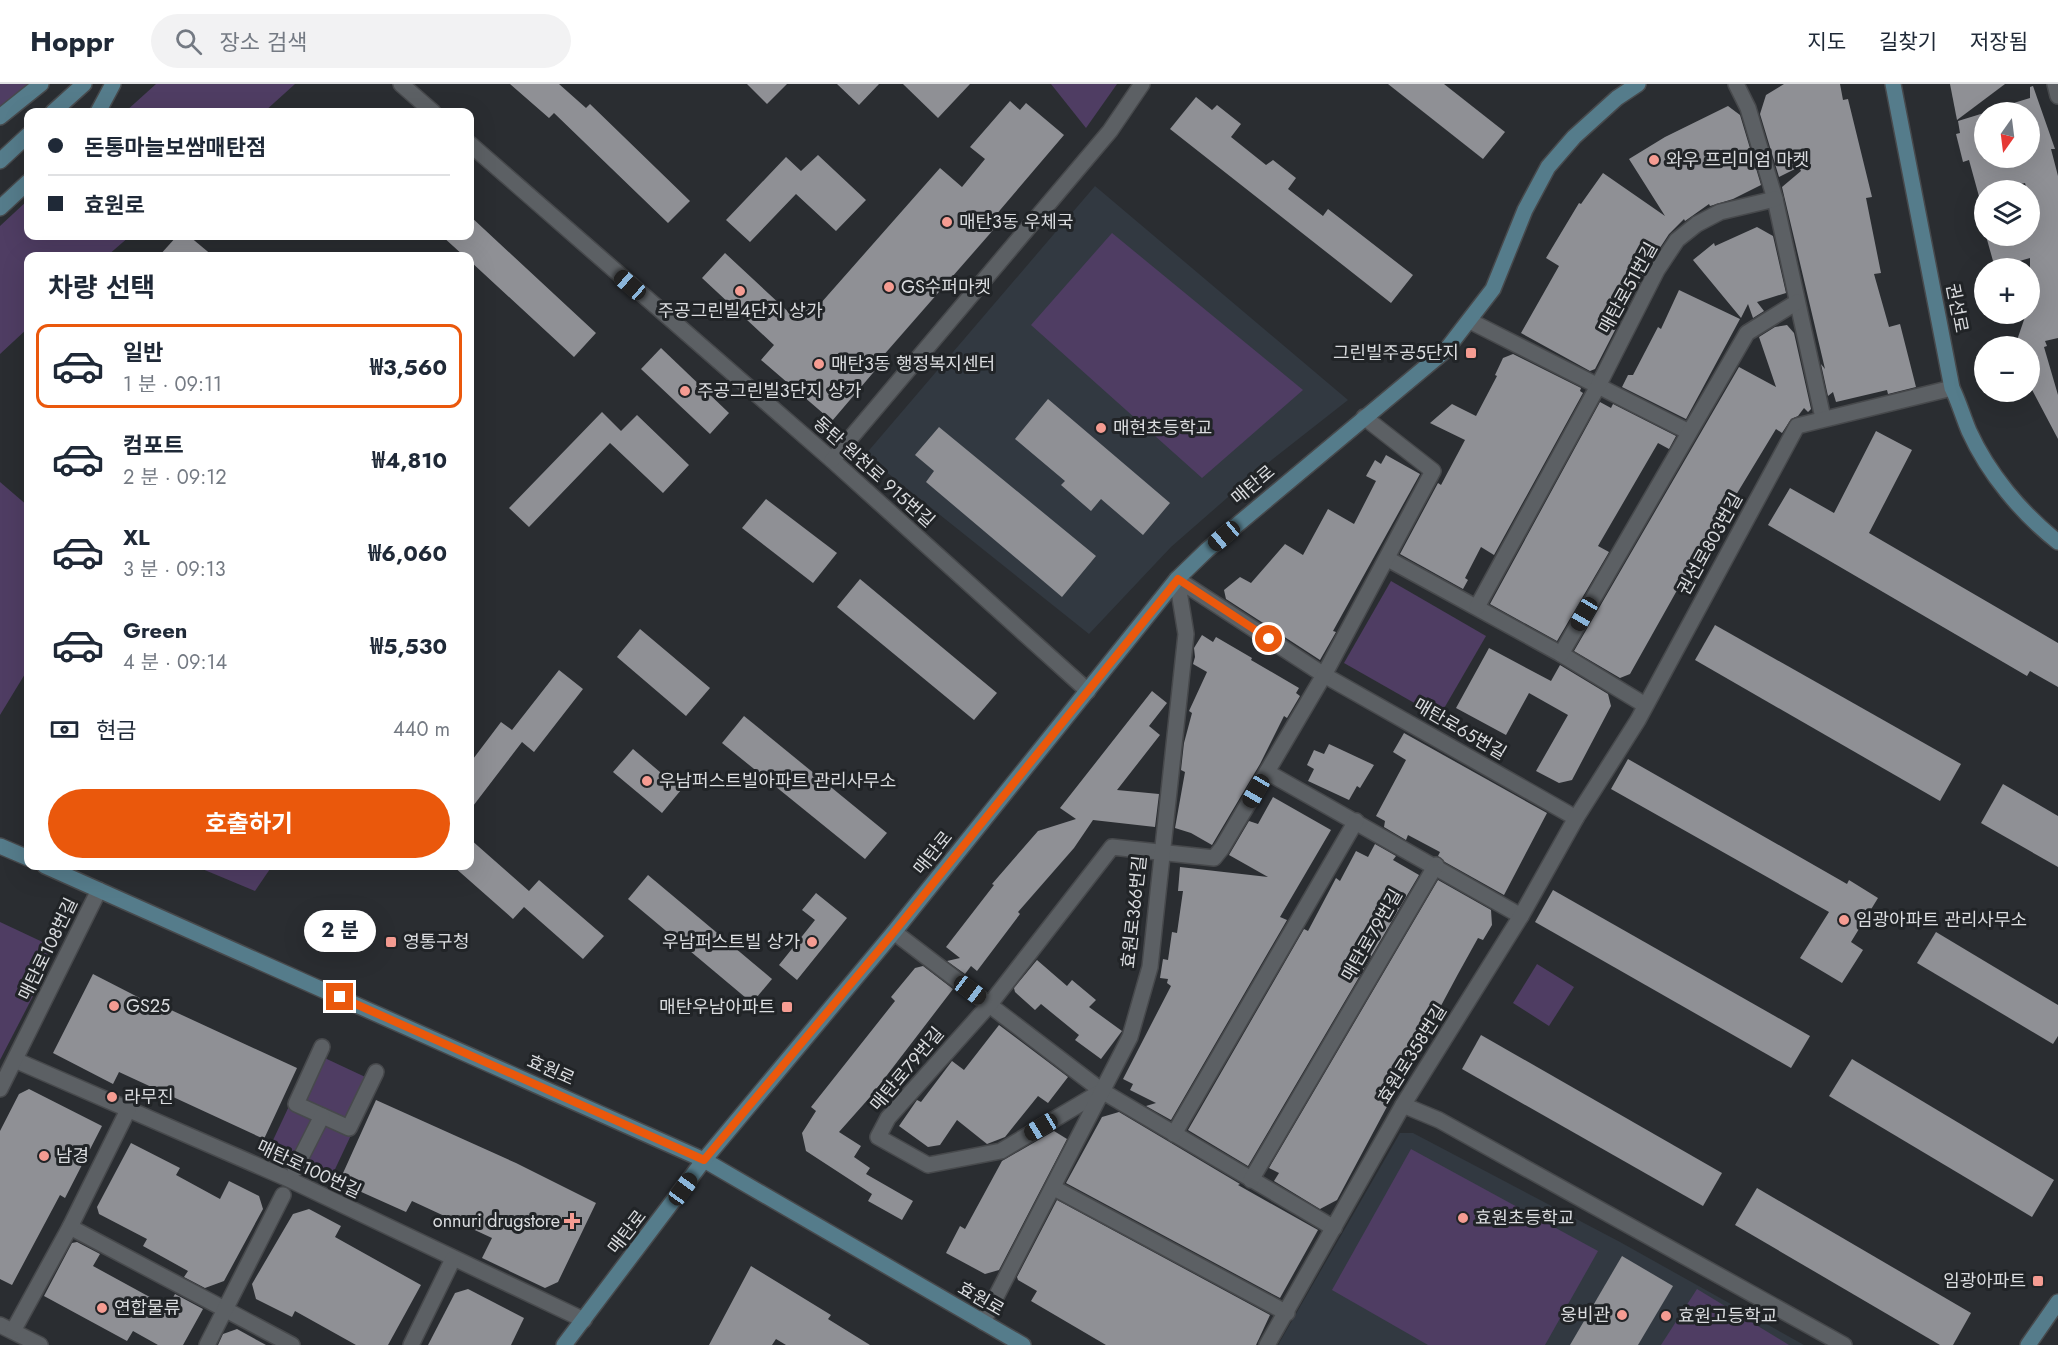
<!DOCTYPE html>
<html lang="ko">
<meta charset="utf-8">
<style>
body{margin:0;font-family:Jost,"Noto Sans KR",sans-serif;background:#f2f2f3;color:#1f2937;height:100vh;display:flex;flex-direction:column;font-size:22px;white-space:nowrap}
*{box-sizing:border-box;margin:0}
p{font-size:20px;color:#747a83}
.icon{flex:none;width:33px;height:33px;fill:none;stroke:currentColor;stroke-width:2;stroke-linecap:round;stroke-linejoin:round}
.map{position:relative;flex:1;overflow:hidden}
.sheet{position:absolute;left:24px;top:168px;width:450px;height:618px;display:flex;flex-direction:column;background:#fff;border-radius:12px;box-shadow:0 6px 24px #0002}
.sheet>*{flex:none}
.guide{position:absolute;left:24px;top:24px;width:450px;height:132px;border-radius:12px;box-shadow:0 6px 24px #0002;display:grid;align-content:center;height:132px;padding:0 24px;background:#fff}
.needle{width:39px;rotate:194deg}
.controls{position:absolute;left:1974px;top:18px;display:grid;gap:12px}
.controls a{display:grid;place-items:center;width:66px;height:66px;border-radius:50%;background:#fff;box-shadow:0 6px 24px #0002;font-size:30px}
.end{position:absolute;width:27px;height:27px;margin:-14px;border:8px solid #ea580c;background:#fff;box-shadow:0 0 0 3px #fff}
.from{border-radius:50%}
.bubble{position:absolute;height:42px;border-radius:21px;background:#fff;box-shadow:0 6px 24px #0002;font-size:20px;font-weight:700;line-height:42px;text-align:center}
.car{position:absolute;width:18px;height:36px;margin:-18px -9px;border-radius:8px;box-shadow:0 0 4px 2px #0007;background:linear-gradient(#222 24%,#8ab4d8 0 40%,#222 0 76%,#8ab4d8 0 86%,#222 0)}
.guide b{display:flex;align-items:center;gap:21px;height:57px;font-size:22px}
.guide b+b{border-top:2px solid #e0e1e3}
.guide i{width:15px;height:15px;background:#1f2937}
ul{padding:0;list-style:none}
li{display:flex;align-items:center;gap:18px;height:84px;margin:0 12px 9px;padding:0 12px;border:3px solid transparent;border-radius:12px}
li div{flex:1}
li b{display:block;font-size:22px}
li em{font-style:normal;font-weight:700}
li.current{border-color:#ea580c}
li>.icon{width:54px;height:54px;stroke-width:1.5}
h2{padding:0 24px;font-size:27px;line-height:72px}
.pay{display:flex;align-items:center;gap:15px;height:66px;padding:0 24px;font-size:22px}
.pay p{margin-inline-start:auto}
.primary-button{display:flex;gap:12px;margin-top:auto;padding:12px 24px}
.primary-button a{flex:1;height:69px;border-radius:36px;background:#ea580c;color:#fff;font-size:24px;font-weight:700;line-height:69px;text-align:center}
header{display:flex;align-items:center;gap:36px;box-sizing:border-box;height:84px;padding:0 30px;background:#fff;border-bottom:2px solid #e0e1e3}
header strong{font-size:28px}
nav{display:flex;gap:33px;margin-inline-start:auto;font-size:21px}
.search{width:420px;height:54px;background:#f2f2f3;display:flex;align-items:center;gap:15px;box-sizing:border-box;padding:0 21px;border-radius:33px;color:#747a83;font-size:22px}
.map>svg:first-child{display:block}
.built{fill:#323941}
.green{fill:#4f3d63}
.building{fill:#8f9095}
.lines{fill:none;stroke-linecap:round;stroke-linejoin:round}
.street-casing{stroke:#47494c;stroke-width:18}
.secondary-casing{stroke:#47494c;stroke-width:18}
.street{stroke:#5c6064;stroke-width:15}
.secondary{stroke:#557c8b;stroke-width:15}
.route{stroke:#ea580c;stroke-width:8}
.poi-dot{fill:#f59c92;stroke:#212427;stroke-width:2}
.labels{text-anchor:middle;stroke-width:6;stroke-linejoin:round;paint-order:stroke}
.poi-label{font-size:18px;fill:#dadcdf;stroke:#212427;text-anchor:start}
.street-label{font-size:18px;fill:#dadcdf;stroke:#212427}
</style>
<header>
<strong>Hoppr</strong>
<div class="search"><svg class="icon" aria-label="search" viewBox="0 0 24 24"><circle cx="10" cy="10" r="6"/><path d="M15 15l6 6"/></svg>장소 검색</div>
<nav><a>지도</a><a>길찾기</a><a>저장됨</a></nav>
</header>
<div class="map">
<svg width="2058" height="1261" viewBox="0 0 2058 1261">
<rect width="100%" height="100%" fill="#2a2d31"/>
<g class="built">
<path d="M1095,102L1348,316L1259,386L1171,463L1089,550L865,371Z"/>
<path d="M1400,1049H1413L1620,1158L1804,1261H1278Z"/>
</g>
<g class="green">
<path d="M0,0H35L0,30Z"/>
<path d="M156,0H295L264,28H125Z"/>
<path d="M1051,0H1117L1086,44Z"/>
<path d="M28,116V152H130L107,172H28V244L0,270V142Z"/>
<path d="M1112,149L1303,306L1202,394L1031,241Z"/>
<path d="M0,398L28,422V585L0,631Z"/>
<path d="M1391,497L1486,552L1439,633L1344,579Z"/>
<path d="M195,782H272L255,807Z"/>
<path d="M0,838L49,861L48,883L0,976Z"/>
<path d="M1537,880L1574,903L1549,942L1513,919Z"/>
<path d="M314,969L376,998L329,1098L267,1069Z"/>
<path d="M1411,1065L1598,1167L1545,1261H1428L1332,1206Z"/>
<path d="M1697,1205L1789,1261H1661Z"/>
</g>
<g class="building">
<path d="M510,0H559L586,24L590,20L690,117L668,139L554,29L549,34Z"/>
<path d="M747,0H787L767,20Z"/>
<path d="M837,0H879L859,21Z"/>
<path d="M903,0H970L938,34Z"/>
<path d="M1388,0H1444L1505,48L1483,75Z"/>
<path d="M1784,0H1840L1843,16L1848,15L1872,113L1866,114L1881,189L1874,190L1889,243L1900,240L1916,303L1888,310L1887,306L1836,318L1833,308L1828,312L1821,280L1825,285L1782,103L1801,87L1799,83L1779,93L1760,30L1766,11Z"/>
<path d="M1950,0H2005L1957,36Z"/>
<path d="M2033,2L2055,65H2051L2058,92V254L2045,257L2047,262L2044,263L2058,311V355L2030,302V262H2015L2026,230H2030V174L1995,184L1986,152H2030V106H2027L2025,99L1997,106H1984V115L1980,116L1969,76L1963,78L1956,50L1960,49L1958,37L1984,29V74H2030V28H1995L1994,25L2030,14V3Z"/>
<path d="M1196,13L1212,26L1217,21L1241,40L1231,53L1266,81L1273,76L1296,94L1288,105L1323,132L1328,125L1413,191L1391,219L1170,45Z"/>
<path d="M1010,17L1020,26L1026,19L1064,51L995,132L1001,137L875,281L878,283L832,337L761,276L774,261L702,194L725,169L796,235L806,223L813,228L940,84L962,103L985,75L970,63Z"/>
<path d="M1728,22L1740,31L1761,101L1733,115L1710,122L1709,120L1685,137L1684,135L1669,150L1648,182L1595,285L1590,287L1521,249L1559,182L1546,174L1579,119L1581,120L1603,89L1665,132L1629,75L1665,53Z"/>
<path d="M818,71L866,116L836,147L796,110L750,158L726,136L786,73L801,87Z"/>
<path d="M470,132L596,249L574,273L470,177V172H464L442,152H470Z"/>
<path d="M1757,143L1773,152L1786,209L1757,218L1764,227L1753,234L1748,220L1741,234L1693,176L1714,159L1715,162Z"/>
<path d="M177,152H189L213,172H159Z"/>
<path d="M1679,206L1740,235L1686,335L1622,303L1628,291H1633L1658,243L1661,245Z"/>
<path d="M1787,241L1794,249L1811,325L1808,328L1804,324L1798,332L1791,335L1782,349L1776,345L1736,411L1734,409L1716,446L1712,444L1630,590L1620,594L1574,567L1739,283L1776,303L1759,253L1775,243Z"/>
<path d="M661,264L729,329L710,350L641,285Z"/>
<path d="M1513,270L1581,304L1580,307L1583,309L1494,471L1481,463L1465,494L1468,496L1463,505L1400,470L1438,399L1441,401L1465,356L1430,339L1452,320L1476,332L1497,292L1495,291L1503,274Z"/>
<path d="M1048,315L1170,419L1143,451L1101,415L1091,427L1061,401L1065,397L1015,355Z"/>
<path d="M1600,318L1611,324L1613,320L1676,352L1669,365L1658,359L1598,462L1609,468L1557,557L1490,520Z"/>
<path d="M602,328L621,347L637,331L689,381L663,409L610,359L529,443L509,424Z"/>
<path d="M939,343L1096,472L1062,513L926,398L934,387L915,371Z"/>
<path d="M1876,347L1912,366L1869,449L2058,559V603L2030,587L2027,592L1768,441L1790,404L1834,429Z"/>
<path d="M1386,371L1420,390L1333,547L1336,548L1320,576L1226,515L1224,506L1240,493L1251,499L1285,460L1303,471L1328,425L1354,440L1376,397L1366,392L1375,376L1381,380Z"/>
<path d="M766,415L837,469L813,499L742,444Z"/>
<path d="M860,495L997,609L974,636L837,523Z"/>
<path d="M1715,541L1961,680L1940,717L1695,576Z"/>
<path d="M640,545L710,604L686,632L617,573Z"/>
<path d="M1202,551L1213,558L1216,553L1252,574L1251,576L1299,604L1296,609L1300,612L1287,634L1284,632L1260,680L1212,761L1191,749L1175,744L1185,688L1181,686L1184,659L1192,629L1189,627L1207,588L1193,580L1195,573L1194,564Z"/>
<path d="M1489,564L1551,597L1560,581L1608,610L1611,622L1572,696L1559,699L1536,687L1568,631L1529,609L1506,651L1456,624Z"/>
<path d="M559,586L583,605L534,668L522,658L470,726V679L501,638L512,646Z"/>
<path d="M1152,607L1167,619L1149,642L1160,651L1117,706L1159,710L1155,743L1093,736L1074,764L1018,828L1020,830L977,887L971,882L965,890L947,877L960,874L946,863L994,801L992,800L1038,747L1076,735L1060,724Z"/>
<path d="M744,632L887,749L865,775L722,659Z"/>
<path d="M1404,649L1547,729L1504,811L1445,778L1438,772L1440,768L1408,751L1406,756L1384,743L1385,737L1376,732L1406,676L1393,668Z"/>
<path d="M1329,660L1374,681L1360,704L1357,702L1349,716L1308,697L1314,685L1307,681L1314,666L1324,670Z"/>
<path d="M633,665L681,706L662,729L613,688Z"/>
<path d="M1628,675L1847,800L1849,796L1878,814L1851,858L1863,866L1842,899L1800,874L1829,828L1611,705Z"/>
<path d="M2003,700L2058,732V783L1981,739Z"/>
<path d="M1273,713L1331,746L1280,833L1287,836L1171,1036L1146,1022L1156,1019L1130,1006L1133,1000L1123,995L1171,902L1167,899L1168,895L1160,894L1163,875L1168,876L1172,848L1177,849L1183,807H1178L1180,783L1268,793L1229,771L1249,737L1258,740Z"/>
<path d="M470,755L529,807L539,796L604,852L583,875L524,823L513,835L453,782H470Z"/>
<path d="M1375,760L1396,772L1393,776L1419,791L1248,1082L1188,1046L1304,845L1308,847L1336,794L1340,797L1356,767L1368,773Z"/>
<path d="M648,791L772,895L752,919L628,815Z"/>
<path d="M1438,796L1491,826L1492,841L1483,856L1478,854L1458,890L1337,1116L1320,1125L1274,1097L1279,1089L1269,1084Z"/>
<path d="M1553,806L1810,952L1791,984L1535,838Z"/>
<path d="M816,809L847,834L797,896L779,881L815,836L802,826Z"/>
<path d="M1936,848L2058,921V952L2053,960L1917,879Z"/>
<path d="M1037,876L1067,902L1072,896L1096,916L1089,923L1122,947L1101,975L1075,956L1079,951L1041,920L1035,926L1015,908L1014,904Z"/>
<path d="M923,882L953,905L871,1012L839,1048L861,1062L854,1073L870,1084L866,1090L913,1117L902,1136L868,1117L872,1110L806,1067L802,1049L816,1027L811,1023L895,917L891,913L915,884Z"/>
<path d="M93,890L169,929L171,926L297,984L264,1055L119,988L113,1000L53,969Z"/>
<path d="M999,941L1068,993L1048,1019L1038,1012L1005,1053L987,1060L957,1036L940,1061L928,1063L899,1042L917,1016L921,1018L952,977L964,986Z"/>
<path d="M1481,951L1722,1089L1703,1122L1462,985Z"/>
<path d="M1852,975L2054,1096L2032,1133L1829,1012Z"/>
<path d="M29,1005L102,1042L65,1114L60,1111L12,1201L0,1195V1047L19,1010Z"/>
<path d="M376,1016L516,1079L596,1119L558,1198L545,1204L482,1174L492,1154L412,1117L406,1128L339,1098Z"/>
<path d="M1119,1028L1240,1100L1238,1101L1318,1146L1280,1214L1066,1099L1102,1033Z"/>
<path d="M1054,1047L1067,1055L999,1186L985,1190L946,1169L960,1142L965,1145L1002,1077Z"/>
<path d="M131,1059L180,1084L176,1091L220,1115L229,1097L259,1112L263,1125L224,1197L205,1204L184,1193L188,1187L143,1162L147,1155L99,1130L97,1123Z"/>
<path d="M1757,1104L1971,1229L1953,1261H1940L1735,1141Z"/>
<path d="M1057,1116L1270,1231L1256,1261H1106L1031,1217L1037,1207L1018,1196L1017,1193Z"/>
<path d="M309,1125L341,1142L335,1153L421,1201L388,1261H356L295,1227L292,1233L256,1215L252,1200L293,1130Z"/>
<path d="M77,1158L100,1170L93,1182L168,1223L175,1210L203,1225L183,1261H158L133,1247L127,1257L44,1212L72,1159Z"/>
<path d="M1622,1172L1673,1202L1638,1261H1570Z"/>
<path d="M751,1182L831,1231L828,1235L870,1261H786L776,1255L772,1261H709Z"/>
<path d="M468,1205L524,1234L511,1261H428L455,1209Z"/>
<path d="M237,1245L266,1261H218L223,1250Z"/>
</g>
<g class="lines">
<g class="street-casing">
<g id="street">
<path d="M401,0L433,28"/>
<path d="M1736,0L1748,24L1775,115L1823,334"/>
<path d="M2055,0L2058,12"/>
<path d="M470,60L832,376L1088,607"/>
<path d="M1470,237L1689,348"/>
<path d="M832,376L1110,47L1142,0"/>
<path d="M1388,475L1561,570L1645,621"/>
<path d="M1177,495L1324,591L1576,734"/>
<path d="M1477,523L1598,302L1657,186L1677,156L1697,140L1720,128L1775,115"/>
<path d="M1561,570L1747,249L1797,218"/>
<path d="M1267,688L1521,832"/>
<path d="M894,848L1102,1007L1334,1144"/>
<path d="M322,963L296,1020L349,1044L376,988"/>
<path d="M15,976L284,1093L584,1236"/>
<path d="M0,1005L99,806"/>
<path d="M1102,1007L1001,1067L928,1081L878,1053L888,1034L990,920L1112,763L1214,774L1222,764L1324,591L1433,387L1364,333"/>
<path d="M1403,1021L1439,1036L1844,1261"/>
<path d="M1174,1050L1356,737"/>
<path d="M295,1085L322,1032"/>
<path d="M1251,1096L1436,781"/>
<path d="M1054,1104L1287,1229"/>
<path d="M70,1143L292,1261"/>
<path d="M983,1238L1130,953L1150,883L1186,550L1177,495"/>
<path d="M0,1241L40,1261"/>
<path d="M13,1247L70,1143L128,1026"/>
<path d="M207,1261L283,1111"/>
<path d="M411,1261L453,1175"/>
<path d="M1267,1261L1403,1021L1521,832L1576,734L1638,636L1797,342L1952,304"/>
</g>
</g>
<g class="secondary-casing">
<g id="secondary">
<path d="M1893,0L1952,304C1959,318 1963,333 1969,347C1988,389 2021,429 2058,458"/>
<path d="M53,28L84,0"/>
<path d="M98,28L113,0"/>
<path d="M0,33L41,0"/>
<path d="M0,77L28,51"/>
<path d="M0,124L28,98"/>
<path d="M0,762L28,774"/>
<path d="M45,782L704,1076L1023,1261"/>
<path d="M564,1261L704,1076L894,848L1177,495L1207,466L1446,266L1493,205L1525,126L1548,83L1574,53L1617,14L1638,0"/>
<path d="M2028,1261L2058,1218"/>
</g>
</g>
<use href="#street" class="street"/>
<use href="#secondary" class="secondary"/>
</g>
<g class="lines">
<path class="route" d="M340,913L704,1076L894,848L1178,495L1269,555"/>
</g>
<g class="poi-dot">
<circle cx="1654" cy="76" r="6"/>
<circle cx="947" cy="138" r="6"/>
<circle cx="889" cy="203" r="6"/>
<circle cx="740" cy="207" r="6"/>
<rect x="1465" y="263" width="12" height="12" rx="3"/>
<circle cx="819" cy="280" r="6"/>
<circle cx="685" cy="307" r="6"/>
<circle cx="1101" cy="344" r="6"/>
<circle cx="647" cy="697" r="6"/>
<circle cx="1844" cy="836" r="6"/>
<rect x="385" y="852" width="12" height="12" rx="3"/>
<circle cx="812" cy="858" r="6"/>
<circle cx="114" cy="922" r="6"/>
<rect x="781" y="917" width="12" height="12" rx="3"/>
<circle cx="112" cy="1013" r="6"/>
<circle cx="44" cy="1072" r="6"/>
<circle cx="1463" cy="1134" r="6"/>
<path d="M569 1128h6v6h6v6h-6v6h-6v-6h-6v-6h6z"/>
<rect x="2032" y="1191" width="12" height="12" rx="3"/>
<circle cx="102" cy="1224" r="6"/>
<circle cx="1622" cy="1231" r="6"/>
<circle cx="1666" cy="1232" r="6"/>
</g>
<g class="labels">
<g class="poi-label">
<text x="1666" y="82">와우 프리미엄 마켓</text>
<text x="959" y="144">매탄3동 우체국</text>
<text x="901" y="209">GS수퍼마켓</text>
<text x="740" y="233" text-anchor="middle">주공그린빌4단지 상가</text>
<text x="1459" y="275" text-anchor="end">그린빌주공5단지</text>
<text x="831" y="286">매탄3동 행정복지센터</text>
<text x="697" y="313">주공그린빌3단지 상가</text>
<text x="1113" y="350">매현초등학교</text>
<text x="659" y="703">우남퍼스트빌아파트 관리사무소</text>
<text x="1856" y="842">임광아파트 관리사무소</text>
<text x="403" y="864">영통구청</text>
<text x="800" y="864" text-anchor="end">우남퍼스트빌 상가</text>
<text x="126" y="928">GS25</text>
<text x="775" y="929" text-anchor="end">매탄우남아파트</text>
<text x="124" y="1019">라무진</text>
<text x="56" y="1078">남경</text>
<text x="1475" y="1140">효원초등학교</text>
<text x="560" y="1143" text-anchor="end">onnuri drugstore</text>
<text x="2026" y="1203" text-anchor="end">임광아파트</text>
<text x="114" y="1230">연합물류</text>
<text x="1610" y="1237" text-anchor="end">웅비관</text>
<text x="1678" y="1238">효원고등학교</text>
</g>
<g class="street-label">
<text transform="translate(1628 204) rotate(-61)" y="6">매탄로51번길</text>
<text transform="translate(1957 224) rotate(79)" y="6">권선로</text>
<text transform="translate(874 388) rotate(42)" y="6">동탄 원천로 915번길</text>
<text transform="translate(1253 401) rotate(-40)" y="6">매탄로</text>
<text transform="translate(1710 460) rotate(-61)" y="6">권선로803번길</text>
<text transform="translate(1460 645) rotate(30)" y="6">매탄로65번길</text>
<text transform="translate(933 769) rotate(-51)" y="6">매탄로</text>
<text transform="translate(1134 828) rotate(-84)" y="6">효원로366번길</text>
<text transform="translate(1372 851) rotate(-60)" y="6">매탄로79번길</text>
<text transform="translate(48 865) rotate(-64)" y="6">매탄로108번길</text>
<text transform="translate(1412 970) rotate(-58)" y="6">효원로358번길</text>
<text transform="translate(907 985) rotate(-50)" y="6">매탄로79번길</text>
<text transform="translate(551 986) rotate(24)" y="6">효원로</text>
<text transform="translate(309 1085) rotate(25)" y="6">매탄로100번길</text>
<text transform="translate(627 1148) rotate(-52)" y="6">매탄로</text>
<text transform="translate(981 1215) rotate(30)" y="6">효원로</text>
</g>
</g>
</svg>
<div class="controls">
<a><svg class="needle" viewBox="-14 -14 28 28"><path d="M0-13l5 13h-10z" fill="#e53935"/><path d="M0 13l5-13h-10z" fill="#747a83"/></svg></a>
<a><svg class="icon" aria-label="layers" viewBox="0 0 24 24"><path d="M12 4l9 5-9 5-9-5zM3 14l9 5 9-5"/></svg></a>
<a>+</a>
<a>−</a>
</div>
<i class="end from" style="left:1269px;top:555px"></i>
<i class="end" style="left:340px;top:913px"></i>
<div class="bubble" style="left:304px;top:826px;width:72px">2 분</div>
<i class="car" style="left:630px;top:201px;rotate:311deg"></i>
<i class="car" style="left:1224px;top:452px;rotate:230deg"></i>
<i class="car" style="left:1584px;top:530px;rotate:210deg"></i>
<i class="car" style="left:1256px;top:707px;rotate:210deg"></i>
<i class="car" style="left:970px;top:906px;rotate:127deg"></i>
<i class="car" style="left:1041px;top:1043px;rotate:239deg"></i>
<i class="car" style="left:683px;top:1105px;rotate:36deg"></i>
<div class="guide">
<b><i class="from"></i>돈통마늘보쌈매탄점</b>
<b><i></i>효원로</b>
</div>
<section class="sheet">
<h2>차량 선택</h2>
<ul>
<li class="current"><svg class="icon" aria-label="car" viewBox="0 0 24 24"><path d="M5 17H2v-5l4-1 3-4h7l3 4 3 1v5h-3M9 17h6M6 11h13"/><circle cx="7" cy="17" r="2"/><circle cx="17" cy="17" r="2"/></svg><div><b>일반</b><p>1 분 · 09:11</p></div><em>₩3,560</em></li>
<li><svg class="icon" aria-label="car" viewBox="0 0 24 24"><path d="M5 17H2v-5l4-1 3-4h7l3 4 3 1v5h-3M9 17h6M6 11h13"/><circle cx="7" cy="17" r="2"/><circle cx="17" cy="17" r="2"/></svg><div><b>컴포트</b><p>2 분 · 09:12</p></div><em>₩4,810</em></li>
<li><svg class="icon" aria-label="car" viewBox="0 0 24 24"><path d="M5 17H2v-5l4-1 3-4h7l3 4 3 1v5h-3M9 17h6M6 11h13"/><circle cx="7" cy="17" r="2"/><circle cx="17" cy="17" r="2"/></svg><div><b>XL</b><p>3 분 · 09:13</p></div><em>₩6,060</em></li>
<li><svg class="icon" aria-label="car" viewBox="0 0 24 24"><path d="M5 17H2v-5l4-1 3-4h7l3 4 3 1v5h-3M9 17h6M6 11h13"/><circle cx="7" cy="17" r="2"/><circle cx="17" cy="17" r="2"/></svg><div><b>Green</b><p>4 분 · 09:14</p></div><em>₩5,530</em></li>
</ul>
<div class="pay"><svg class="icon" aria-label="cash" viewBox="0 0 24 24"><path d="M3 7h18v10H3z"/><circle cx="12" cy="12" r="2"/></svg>현금<p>440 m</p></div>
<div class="primary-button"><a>호출하기</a></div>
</section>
</div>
